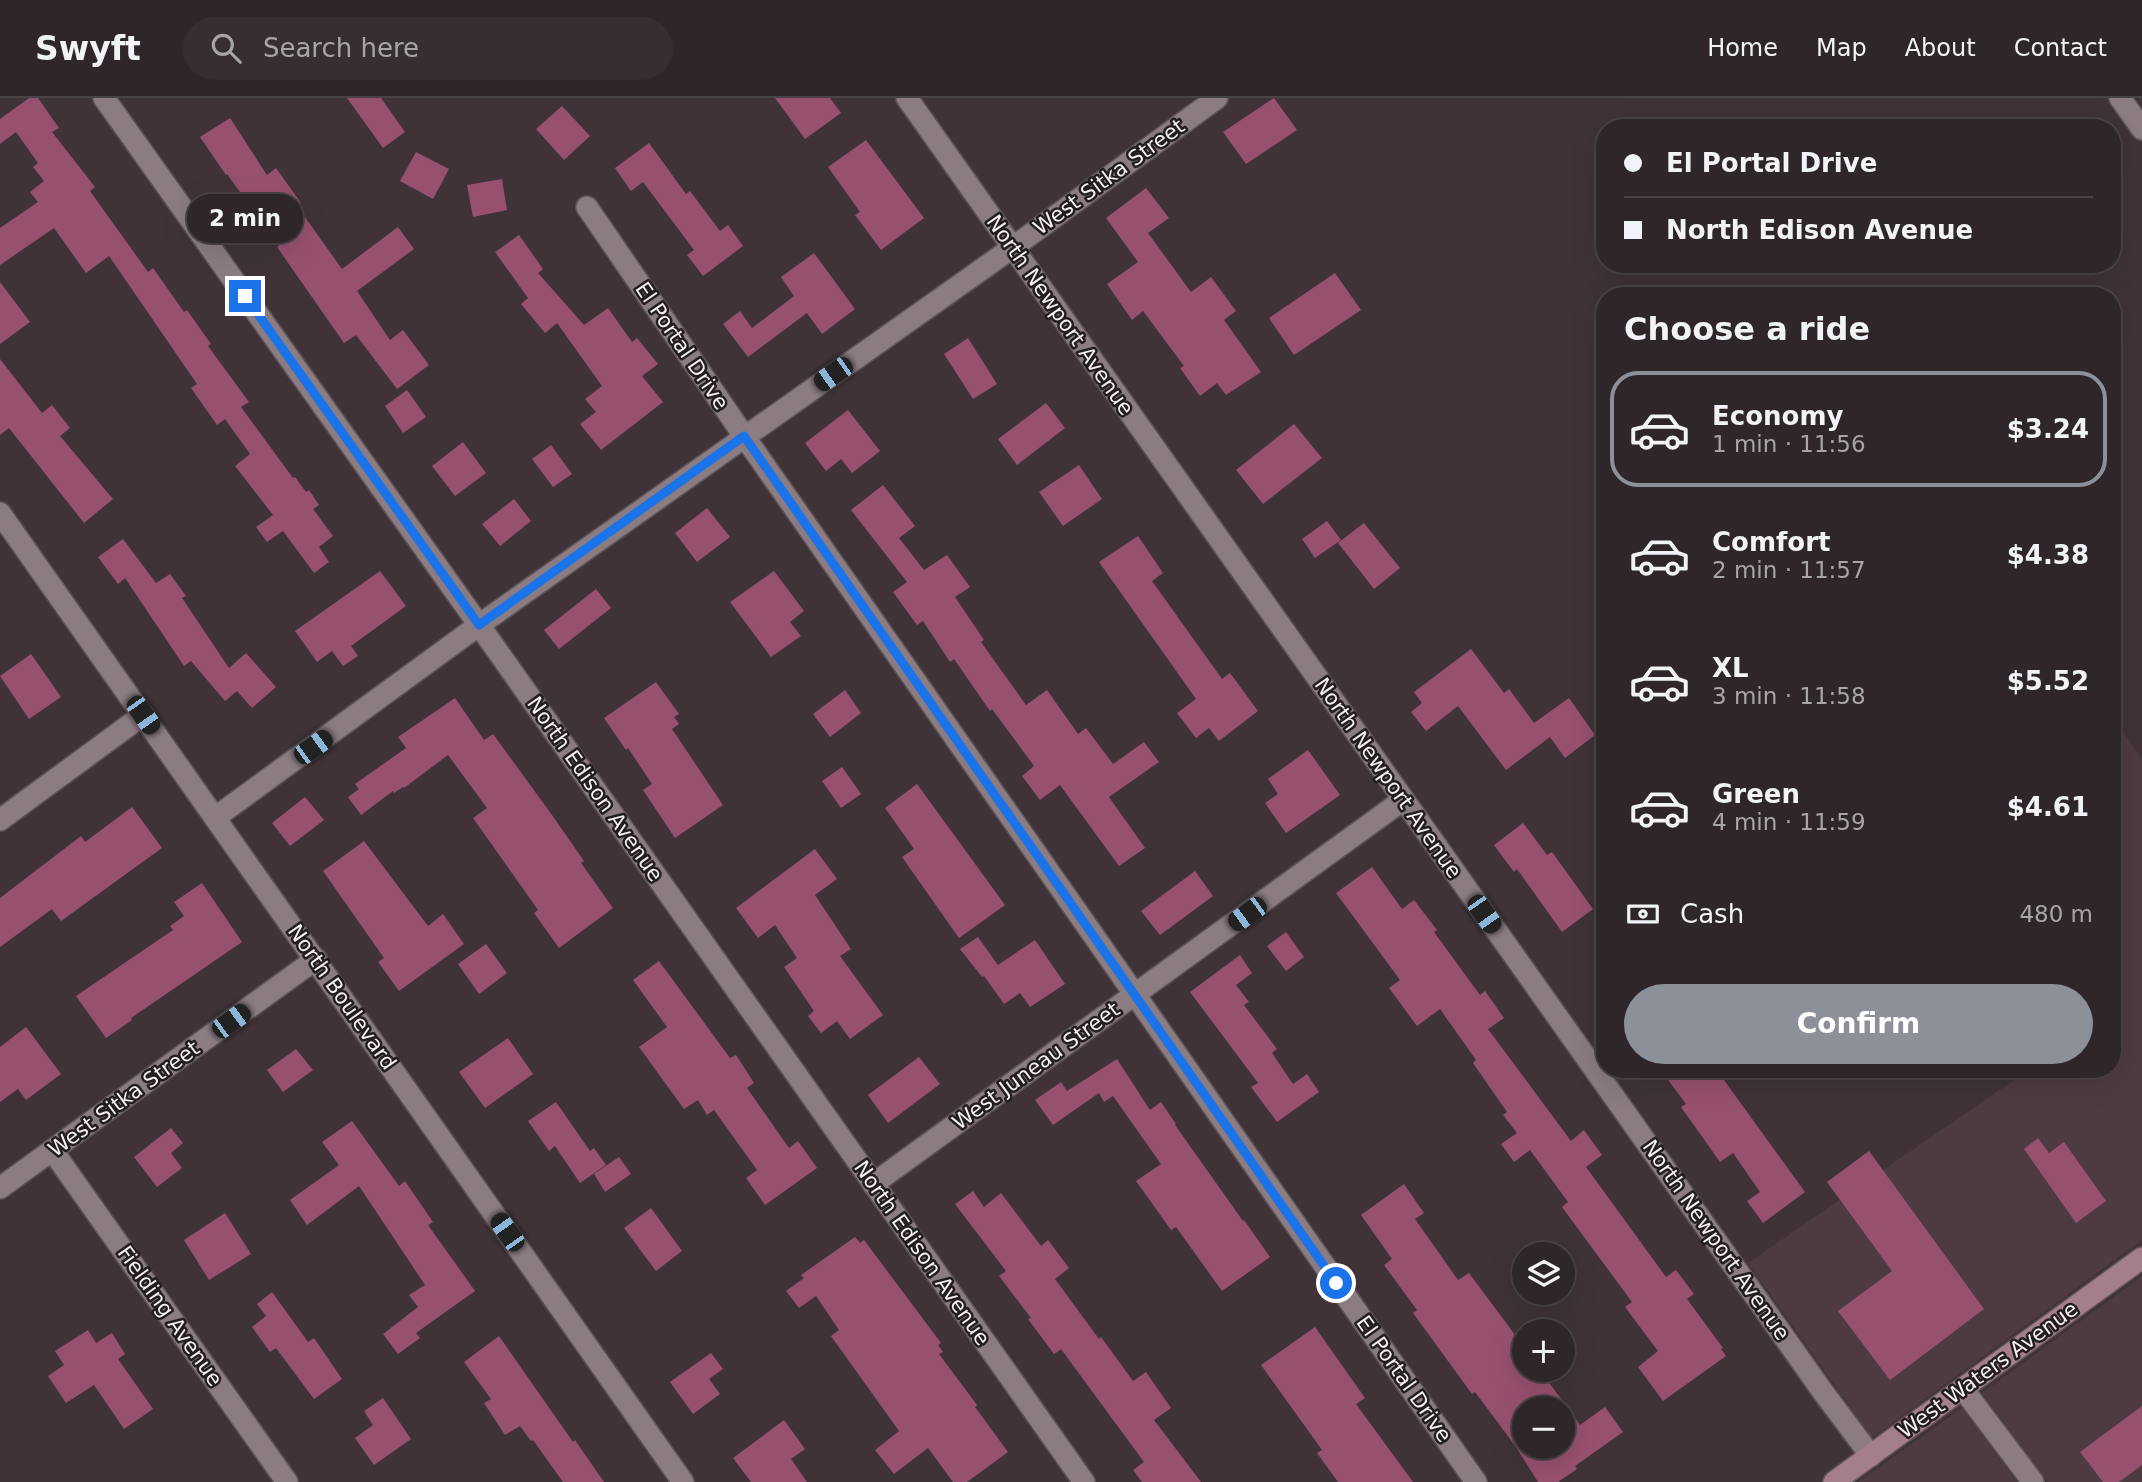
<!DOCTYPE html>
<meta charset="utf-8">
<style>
body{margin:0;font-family:"DejaVu Sans",sans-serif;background:#372e31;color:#f1f3f6;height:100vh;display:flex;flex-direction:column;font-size:26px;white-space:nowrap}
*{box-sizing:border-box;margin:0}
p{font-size:23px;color:#a7a5a8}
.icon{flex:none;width:38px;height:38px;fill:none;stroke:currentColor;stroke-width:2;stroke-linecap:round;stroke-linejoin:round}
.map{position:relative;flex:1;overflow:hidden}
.panel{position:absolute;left:1596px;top:189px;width:525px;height:791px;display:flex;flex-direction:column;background:#2f2629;border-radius:28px;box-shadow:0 7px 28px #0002,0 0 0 2px #4a4346}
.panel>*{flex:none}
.guide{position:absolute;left:1596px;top:21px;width:525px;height:154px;border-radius:28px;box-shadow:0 7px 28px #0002,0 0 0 2px #4a4346;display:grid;align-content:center;height:154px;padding:0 28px;background:#2f2629}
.fabs{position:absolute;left:1512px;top:1144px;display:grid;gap:14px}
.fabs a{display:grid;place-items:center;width:63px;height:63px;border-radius:50%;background:#2f2629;box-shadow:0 7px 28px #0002,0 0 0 2px #4a4346;font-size:35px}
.end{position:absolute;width:32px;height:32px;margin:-16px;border:9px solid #1a73e8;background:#fff;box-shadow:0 0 0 4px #fff}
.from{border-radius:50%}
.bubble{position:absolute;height:49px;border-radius:24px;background:#2f2629;box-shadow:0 7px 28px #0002,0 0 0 2px #4a4346;font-size:23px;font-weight:700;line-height:49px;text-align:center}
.car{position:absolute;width:21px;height:42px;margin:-21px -10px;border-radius:9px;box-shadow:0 0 5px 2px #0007;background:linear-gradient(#222 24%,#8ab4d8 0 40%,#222 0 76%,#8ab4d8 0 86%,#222 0)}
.guide b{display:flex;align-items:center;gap:24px;height:66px;font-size:26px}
.guide b+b{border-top:2px solid #4a4346}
.guide i{width:18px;height:18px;background:#f1f3f6}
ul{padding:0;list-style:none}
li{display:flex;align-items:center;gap:21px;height:116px;margin:0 14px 10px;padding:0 14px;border:4px solid transparent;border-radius:28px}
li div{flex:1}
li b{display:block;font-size:26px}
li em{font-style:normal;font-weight:700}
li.active{border-color:#8c9099}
li>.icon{width:63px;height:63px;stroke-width:1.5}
h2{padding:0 28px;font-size:32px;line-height:84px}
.pay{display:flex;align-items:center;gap:18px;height:77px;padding:0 28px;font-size:26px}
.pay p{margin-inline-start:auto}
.action{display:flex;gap:14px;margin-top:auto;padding:14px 28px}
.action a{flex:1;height:80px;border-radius:42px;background:#8c9099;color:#fff;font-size:28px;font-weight:700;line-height:80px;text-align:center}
header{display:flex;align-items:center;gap:42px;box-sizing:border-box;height:98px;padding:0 35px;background:#2f2629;border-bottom:2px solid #4a4346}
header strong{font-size:33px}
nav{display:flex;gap:38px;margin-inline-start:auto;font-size:24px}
.search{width:490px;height:63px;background:#372e31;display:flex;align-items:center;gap:18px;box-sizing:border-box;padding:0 24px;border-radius:38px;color:#a7a5a8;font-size:26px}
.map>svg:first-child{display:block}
.built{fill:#4e3b42}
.building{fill:#97516f;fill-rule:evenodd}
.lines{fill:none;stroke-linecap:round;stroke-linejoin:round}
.minor-casing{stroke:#5c5256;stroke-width:24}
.tertiary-casing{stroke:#5c5256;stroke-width:24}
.secondary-casing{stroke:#5c5256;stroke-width:24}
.minor{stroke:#8a7c81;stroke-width:21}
.tertiary{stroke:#8a7c81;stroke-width:21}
.secondary{stroke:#a57e8d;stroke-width:21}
.route{stroke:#1a73e8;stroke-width:9}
.labels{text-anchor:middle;stroke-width:5;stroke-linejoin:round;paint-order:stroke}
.street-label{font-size:21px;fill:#f7eff2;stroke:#221d1e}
</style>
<header>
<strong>Swyft</strong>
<div class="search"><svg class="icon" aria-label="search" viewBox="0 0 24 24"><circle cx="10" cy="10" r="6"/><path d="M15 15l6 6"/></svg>Search here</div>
<nav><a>Home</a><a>Map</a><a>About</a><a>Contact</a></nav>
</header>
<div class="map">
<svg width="2142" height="1384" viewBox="0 0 2142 1384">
<rect width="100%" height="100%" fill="#3f3337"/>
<g class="built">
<path d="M2112,618L2142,661V1142L1872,1340L1748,1165L2030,971H2112Z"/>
<path d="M2142,1178V1384H2048L1982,1295Z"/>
<path d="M1962,1310L2017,1384H1858Z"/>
</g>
<g class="building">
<path d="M29,0H38L59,30L52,34L95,89L90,93L148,174L153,170L184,214L187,212L211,246L208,248L249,304L241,309L293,380L295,379L306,394L303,396L309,392L319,407L313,411L333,438L319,449L329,464L314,475L283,433L267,444L256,429L273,417L235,368L250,356L225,321L217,327L191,290L197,286L109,158L86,175L54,130L0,167V130L38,104L30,94L44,83L33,69L38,65L16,34L0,46V21Z"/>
<path d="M347,0H381L405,34L383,50Z"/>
<path d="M775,0H830L841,15L805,41Z"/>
<path d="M1274,0L1297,32L1246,66L1223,34Z"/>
<path d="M562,8L590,38L564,62L536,31Z"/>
<path d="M230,20L267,77L276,70L301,105L297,108L342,171L398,129L414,151L357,193L390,242L403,232L429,267L397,291L356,237L344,245L277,149L279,148L227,76L226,77L200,39Z"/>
<path d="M866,42L924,120L881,152L855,117L860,114L828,69Z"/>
<path d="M649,45L686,96L690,93L720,133L728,127L743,148L703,178L687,157L694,152L643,84L631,93L615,70Z"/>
<path d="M416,54L449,71L433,101L400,83Z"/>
<path d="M502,81L507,112L473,119L467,87Z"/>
<path d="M1146,90L1169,120L1148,135L1191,194L1211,179L1236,213L1224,222L1261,274L1226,297L1217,285L1200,298L1180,270L1184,268L1143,213L1132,222L1107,186L1138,164L1106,120Z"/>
<path d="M519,137L543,171L538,175L584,227L608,210L632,244L637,240L658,266L642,278L663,304L601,352L580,326L596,314L585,301L602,288L557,225L545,235L521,206L528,200L495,154Z"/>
<path d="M814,155L855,211L822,236L807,215L748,259L723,226L740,213L752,230L794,198L781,179Z"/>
<path d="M1335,175L1361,212L1294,257L1269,220Z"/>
<path d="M0,184L30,224L0,246Z"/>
<path d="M968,240L997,286L973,301L944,256Z"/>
<path d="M0,261L42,315L52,307L70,330L60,338L113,401L84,425L9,330L0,337Z"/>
<path d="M407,292L426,319L403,335L385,308Z"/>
<path d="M1046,305L1065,330L1017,367L998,341Z"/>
<path d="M848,312L880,353L852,375L841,361L826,373L805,345Z"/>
<path d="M1294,326L1322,360L1263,406L1236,372Z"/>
<path d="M463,344L486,375L455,398L432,368Z"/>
<path d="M551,347L572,376L553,389L532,361Z"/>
<path d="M1079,367L1102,401L1063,428L1039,394Z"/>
<path d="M883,387L915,428L899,440L924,472L947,457L970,489L955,499L984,542L981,544L1026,607L1047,592L1078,636L1086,630L1113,666L1144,644L1159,664L1109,699L1145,750L1119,768L1060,687L1040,702L1022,678L1034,668L992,611L990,613L954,561L950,564L923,523L917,527L893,494L907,484L851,412Z"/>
<path d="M514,401L531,423L500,448L482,426Z"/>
<path d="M707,410L730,439L697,464L675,435Z"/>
<path d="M1327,423L1341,442L1315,460L1302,441Z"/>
<path d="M1364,425L1400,470L1374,491L1338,445Z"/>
<path d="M1138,438L1163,475L1152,483L1222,581L1230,575L1258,613L1219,643L1209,630L1196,640L1177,615L1196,601L1099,464Z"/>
<path d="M123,441L156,485L170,476L186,498L182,500L229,570L246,555L276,589L252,610L237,593L225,603L191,563L184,568L125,480L118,486L98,459Z"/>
<path d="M380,473L406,508L351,548L358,558L343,568L332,553L317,564L295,533Z"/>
<path d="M774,473L804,513L790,524L801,538L771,559L730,504Z"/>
<path d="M596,491L611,510L559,551L544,532Z"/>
<path d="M1471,551L1504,595L1509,591L1534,625L1569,600L1595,637L1565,660L1550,639L1506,672L1458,608L1426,633L1411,614L1422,605L1414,594Z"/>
<path d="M31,556L61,599L29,621L0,578Z"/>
<path d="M656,584L679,616L674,619L679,626L672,631L723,707L675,740L643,692L652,686L628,650L626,652L604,620Z"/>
<path d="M845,592L861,615L830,639L813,616Z"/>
<path d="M455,600L484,642L493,636L552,717L584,763L581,765L613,810L559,850L534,815L538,812L473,720L487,710L448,657L404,690L403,689L394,695L393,693L361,717L348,699L359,691L355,686L406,650L398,639Z"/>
<path d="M1308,652L1340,697L1286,735L1265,705L1278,696L1268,681Z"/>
<path d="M842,669L861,696L841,710L822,683Z"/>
<path d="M917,686L1005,807L959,840L902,759L914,751L885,710Z"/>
<path d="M305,699L324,722L290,748L272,725Z"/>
<path d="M132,709L162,750L61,823L52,811L0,849V800L81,738L85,744Z"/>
<path d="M1523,725L1547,757L1552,754L1593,811L1562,834L1517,771L1514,774L1494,747Z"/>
<path d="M364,743L428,828L443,816L464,846L399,893L378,864L384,860L323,773Z"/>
<path d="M815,751L837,781L815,797L851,851L840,858L883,917L850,941L837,923L821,935L808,918L814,913L784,869L797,860L775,827L758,840L736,810Z"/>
<path d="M1372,769L1402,811L1414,802L1437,832L1434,834L1480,897L1485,893L1504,920L1488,931L1571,1043L1584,1032L1602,1057L1586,1069L1666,1179L1676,1172L1694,1196L1687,1201L1723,1250L1721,1251L1726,1258L1663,1303L1638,1269L1658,1253L1625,1209L1632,1204L1562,1109L1568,1104L1530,1052L1514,1064L1501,1046L1517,1035L1503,1017L1507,1014L1473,965L1476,962L1440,911L1417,928L1389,890L1400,882L1336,795Z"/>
<path d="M1195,773L1213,798L1160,837L1141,813Z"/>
<path d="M202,785L242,844L131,920L132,922L106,940L76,898L173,832L170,828L184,818L174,804Z"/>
<path d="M1286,834L1304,859L1286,873L1267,848Z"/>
<path d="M978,839L998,867L1035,842L1065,886L1030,909L1020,895L1004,906L984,878L982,879L960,851Z"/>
<path d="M486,846L507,875L479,896L458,866Z"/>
<path d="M1240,857L1252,875L1236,887L1249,904L1244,907L1277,951L1272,955L1293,986L1307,976L1319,994L1277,1024L1251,989L1258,985L1190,894Z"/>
<path d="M659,863L730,960L736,957L754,985L747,990L789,1050L798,1043L817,1070L765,1107L746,1080L757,1072L714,1012L707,1017L698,1002L684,1011L639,949L667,929L633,882Z"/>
<path d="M26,929L61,976L26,1002L18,991L0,1004V949Z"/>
<path d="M508,940L533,976L485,1010L459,974Z"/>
<path d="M296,951L313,972L283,994L267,972Z"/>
<path d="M919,959L940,986L888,1025L868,997Z"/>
<path d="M1117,961L1150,1012L1161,1004L1176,1026L1175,1027L1243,1123L1244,1122L1270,1159L1222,1193L1176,1129L1171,1132L1136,1083L1161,1066L1113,998L1104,1004L1099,995L1053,1027L1035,1002L1061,984L1067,993Z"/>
<path d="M1660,971H1716L1805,1094L1763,1125L1747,1103L1760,1094L1733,1055L1720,1064L1681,1009L1686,1006Z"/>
<path d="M556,1004L590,1053L594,1050L606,1067L580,1085L555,1048L549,1053L528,1023Z"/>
<path d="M352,1023L399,1088L405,1083L433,1124L428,1127L475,1193L416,1235L420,1240L398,1256L383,1236L418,1209L409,1197L425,1187L359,1088L307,1127L290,1102L339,1067L322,1044Z"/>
<path d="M171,1030L183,1045L171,1055L182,1070L157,1089L134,1059Z"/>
<path d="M2038,1040L2049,1055L2064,1044L2106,1103L2076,1125L2024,1051Z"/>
<path d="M1869,1053L1984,1211L1890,1282L1838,1213L1892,1173L1827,1084Z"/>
<path d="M619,1059L631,1076L605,1094L594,1076Z"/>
<path d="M1404,1086L1424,1115L1415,1121L1458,1182L1469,1175L1524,1249V1272H1540L1580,1327L1605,1309L1623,1334L1575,1368L1577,1371L1558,1384H1538L1516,1349L1475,1294L1472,1296L1413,1215L1417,1212L1384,1167L1392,1161L1361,1117ZM1524,1311H1563V1349H1524Z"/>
<path d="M973,1093L984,1109L1001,1095L1041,1148L1048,1142L1069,1170L1055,1181L1099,1241L1101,1239L1133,1283L1146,1274L1171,1310L1154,1322L1201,1384H1142L1133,1372L1144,1364L1061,1251L1054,1256L1028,1221L1031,1220L999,1178L1006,1173L955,1106Z"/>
<path d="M651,1110L682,1153L656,1173L624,1130Z"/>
<path d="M225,1115L251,1156L209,1182L184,1142Z"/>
<path d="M855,1139L860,1145L864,1142L941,1245L938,1247L943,1254L939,1256L977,1307L975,1309L1008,1354L967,1384H953L928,1350L894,1376L875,1352L899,1333L831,1238L839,1232L816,1198L799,1210L786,1193L804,1180L801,1177Z"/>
<path d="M272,1194L308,1244L314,1240L342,1281L314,1301L276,1250L270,1254L252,1229L266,1218L257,1206Z"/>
<path d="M1315,1229L1365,1300L1356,1306L1413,1384H1338L1317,1355L1322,1352L1261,1267Z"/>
<path d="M88,1232L96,1245L112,1235L125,1256L118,1261L153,1311L124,1331L94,1287L66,1305L48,1278L64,1267L55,1253Z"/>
<path d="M499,1238L573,1344L575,1342L604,1384H563L533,1342L531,1343L520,1328L505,1337L484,1305L491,1301L464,1264Z"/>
<path d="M711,1255L723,1271L709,1281L720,1296L693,1316L670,1284Z"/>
<path d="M383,1300L411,1341L374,1367L355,1340L373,1327L364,1313Z"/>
<path d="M2142,1308V1367L2119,1384H2103L2080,1354Z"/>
<path d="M784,1322L805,1351L791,1361L807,1384H751L733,1360Z"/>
</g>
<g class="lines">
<g class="minor-casing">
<g id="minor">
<path d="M104,0L479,527L1084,1384"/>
<path d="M907,0L1823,1294L1871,1358"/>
<path d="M2120,0L2142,31"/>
<path d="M587,109L744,338L1476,1384"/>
<path d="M216,719L479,527L1012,150L1217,0"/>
<path d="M0,722L143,617"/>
<path d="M52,1052L287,1384"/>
<path d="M873,1086L1403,702"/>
<path d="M0,1090L316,861"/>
<path d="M1963,1291L2033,1384"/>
</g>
</g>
<g class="tertiary-casing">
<path id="tertiary" d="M0,415L683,1384"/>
</g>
<g class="secondary-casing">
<path id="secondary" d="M1834,1384L2142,1160"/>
</g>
<use href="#minor" class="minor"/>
<use href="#tertiary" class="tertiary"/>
<use href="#secondary" class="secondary"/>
</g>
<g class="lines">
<path class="route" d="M245,198L479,527L744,338L1336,1185"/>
</g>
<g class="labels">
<g class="street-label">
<text transform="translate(1109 79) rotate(-36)" y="7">West Sitka Street</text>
<text transform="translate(1060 217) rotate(55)" y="7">North Newport Avenue</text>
<text transform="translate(682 248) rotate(56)" y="7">El Portal Drive</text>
<text transform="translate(1388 680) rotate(55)" y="7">North Newport Avenue</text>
<text transform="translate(595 691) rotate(55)" y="7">North Edison Avenue</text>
<text transform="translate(342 899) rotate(55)" y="7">North Boulevard</text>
<text transform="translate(1036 968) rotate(-36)" y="7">West Juneau Street</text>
<text transform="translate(124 1001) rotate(-36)" y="7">West Sitka Street</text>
<text transform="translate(1716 1142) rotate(55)" y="7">North Newport Avenue</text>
<text transform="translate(922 1155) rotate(55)" y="7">North Edison Avenue</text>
<text transform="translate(170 1218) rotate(55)" y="7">Fielding Avenue</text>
<text transform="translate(1988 1272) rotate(-36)" y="7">West Waters Avenue</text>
<text transform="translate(1404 1281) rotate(55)" y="7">El Portal Drive</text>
</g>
</g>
</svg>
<div class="fabs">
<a><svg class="icon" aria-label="layers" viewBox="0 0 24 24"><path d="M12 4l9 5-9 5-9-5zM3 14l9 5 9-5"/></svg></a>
<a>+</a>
<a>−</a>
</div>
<i class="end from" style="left:1336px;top:1185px"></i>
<i class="end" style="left:245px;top:198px"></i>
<div class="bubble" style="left:187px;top:96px;width:116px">2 min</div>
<i class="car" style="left:833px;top:276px;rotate:235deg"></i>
<i class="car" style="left:143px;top:617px;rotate:145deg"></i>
<i class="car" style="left:313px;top:649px;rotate:54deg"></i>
<i class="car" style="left:1247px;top:816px;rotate:234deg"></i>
<i class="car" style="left:1484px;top:816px;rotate:145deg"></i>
<i class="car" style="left:231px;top:923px;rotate:54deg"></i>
<i class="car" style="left:507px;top:1134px;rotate:325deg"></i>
<div class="guide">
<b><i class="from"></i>El Portal Drive</b>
<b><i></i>North Edison Avenue</b>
</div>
<section class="panel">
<h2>Choose a ride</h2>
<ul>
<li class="active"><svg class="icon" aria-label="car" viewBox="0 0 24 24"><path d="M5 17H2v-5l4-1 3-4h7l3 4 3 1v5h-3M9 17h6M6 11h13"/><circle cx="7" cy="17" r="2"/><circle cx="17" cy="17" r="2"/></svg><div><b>Economy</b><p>1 min · 11:56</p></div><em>$3.24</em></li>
<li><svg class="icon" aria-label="car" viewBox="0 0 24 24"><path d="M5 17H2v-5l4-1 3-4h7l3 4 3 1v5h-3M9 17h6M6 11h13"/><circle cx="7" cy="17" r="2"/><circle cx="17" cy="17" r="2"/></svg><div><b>Comfort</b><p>2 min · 11:57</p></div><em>$4.38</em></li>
<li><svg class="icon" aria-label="car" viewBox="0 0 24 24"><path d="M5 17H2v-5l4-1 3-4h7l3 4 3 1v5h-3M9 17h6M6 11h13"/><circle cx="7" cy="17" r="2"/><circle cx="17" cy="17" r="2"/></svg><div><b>XL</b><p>3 min · 11:58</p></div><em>$5.52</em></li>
<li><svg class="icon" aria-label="car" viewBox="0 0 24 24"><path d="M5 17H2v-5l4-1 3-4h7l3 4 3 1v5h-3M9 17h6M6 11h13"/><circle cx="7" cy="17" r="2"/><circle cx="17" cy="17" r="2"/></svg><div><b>Green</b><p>4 min · 11:59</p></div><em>$4.61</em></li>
</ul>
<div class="pay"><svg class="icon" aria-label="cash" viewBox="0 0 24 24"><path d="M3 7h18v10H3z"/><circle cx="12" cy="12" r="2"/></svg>Cash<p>480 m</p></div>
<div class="action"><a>Confirm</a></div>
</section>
</div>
